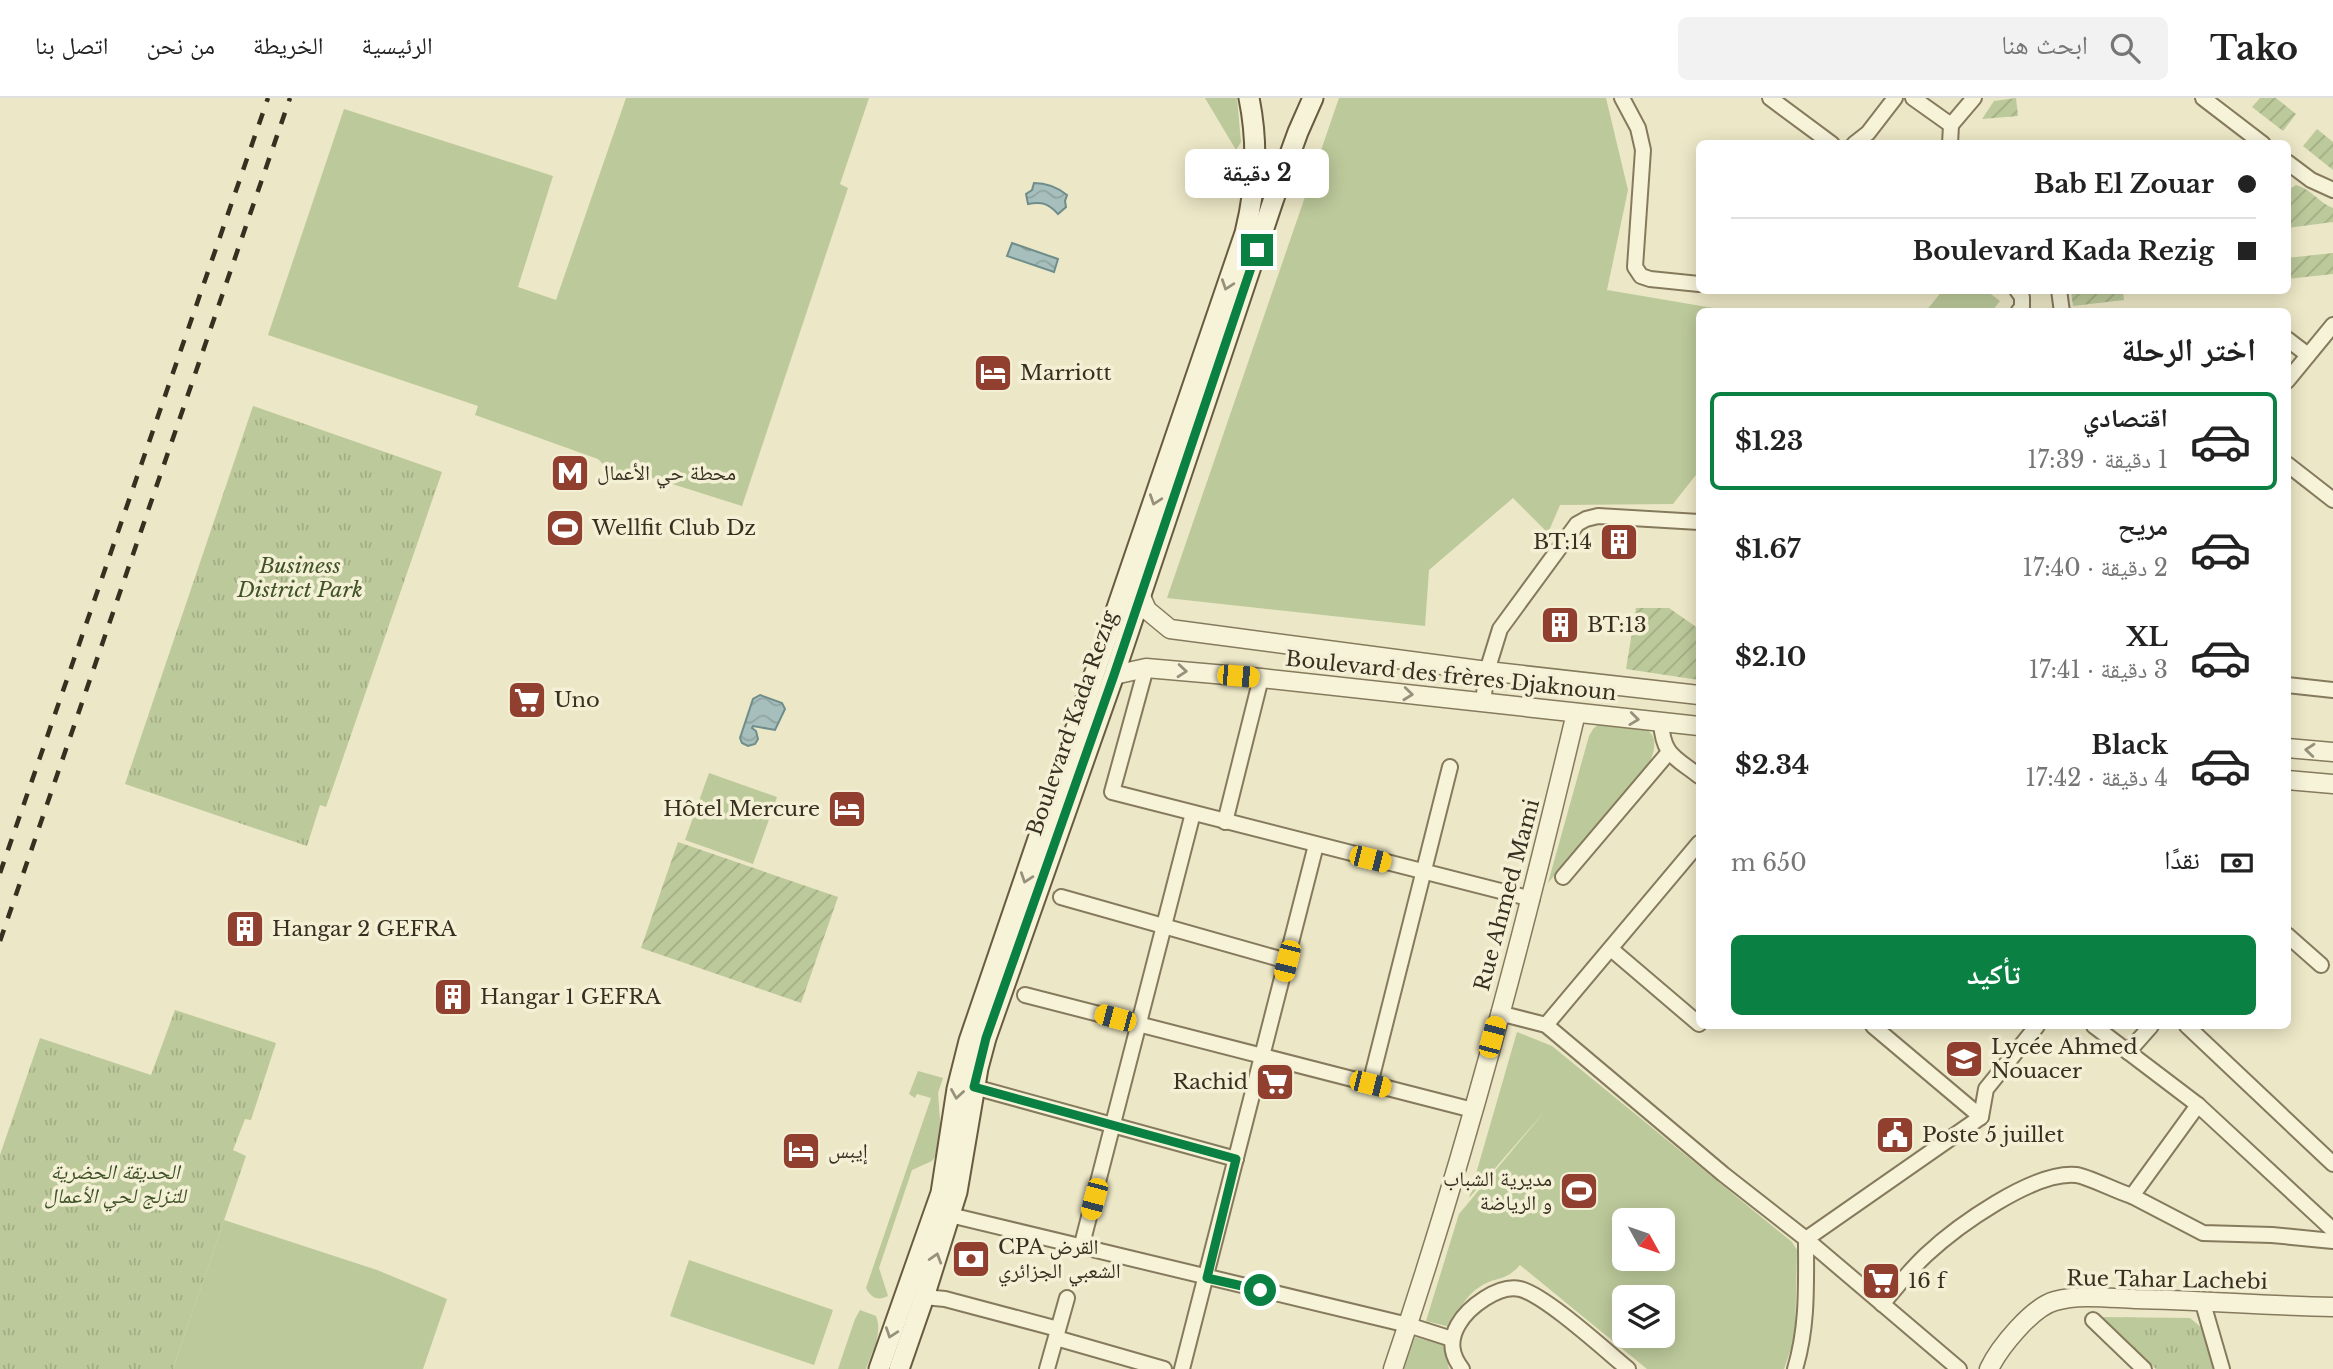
<!DOCTYPE html>
<html lang="ar">
<meta charset="utf-8">
<style>
body{margin:0;font-family:"Libre Baskerville","Noto Naskh Arabic",serif;background:#f2f2f2;color:#222;direction:rtl;height:100vh;display:flex;flex-direction:column;font-size:26px;white-space:nowrap}
*{box-sizing:border-box;margin:0}
p{font-size:23px;color:#767676}
.icon{flex:none;width:38px;height:38px;fill:none;stroke:currentColor;stroke-width:2;stroke-linecap:round;stroke-linejoin:round}
.map{position:relative;flex:1;overflow:hidden;direction:ltr}
.details{position:absolute;left:1696px;top:210px;width:595px;height:721px;display:flex;flex-direction:column;background:#fff;border-radius:10px;box-shadow:0 4px 18px #0003;direction:rtl}
.details>*{flex:none}
.banner{position:absolute;left:1696px;top:42px;width:595px;height:154px;border-radius:10px;box-shadow:0 4px 18px #0003;direction:rtl;display:grid;align-content:center;height:154px;padding:0 35px;background:#fff}
.needle{width:46px;rotate:130deg}
.controls{position:absolute;left:1612px;top:1110px;display:grid;gap:14px}
.controls a{display:grid;place-items:center;width:63px;height:63px;border-radius:10px;background:#fff;box-shadow:0 4px 18px #0003;font-size:35px}
.end{position:absolute;width:32px;height:32px;margin:-16px;border:9px solid #0b8043;background:#fff;box-shadow:0 0 0 4px #fff}
.from{border-radius:50%}
.bubble{position:absolute;height:49px;border-radius:10px;background:#fff;box-shadow:0 4px 18px #0003;font-size:23px;font-weight:700;line-height:49px;text-align:center;direction:rtl}
.car{position:absolute;width:21px;height:42px;margin:-21px -10px;border-radius:9px;box-shadow:0 0 5px 2px #0007;background:linear-gradient(#f5c518 24%,#345 0 40%,#f5c518 0 76%,#345 0 86%,#f5c518 0)}
.banner b{display:flex;align-items:center;gap:24px;height:66px;font-size:26px}
.banner b+b{border-top:2px solid #e0e0e0}
.banner i{width:18px;height:18px;background:#222}
ul{padding:0;list-style:none}
li{display:flex;align-items:center;gap:21px;height:98px;margin:0 14px 10px;padding:0 21px;border:4px solid transparent;border-radius:10px}
li div{flex:1}
li b{display:block;font-size:26px}
li em{font-style:normal;font-weight:700}
li.selected{border-color:#0b8043}
li>.icon{width:63px;height:63px;stroke-width:1.5}
h2{padding:0 35px;font-size:32px;line-height:84px}
.pay{display:flex;align-items:center;gap:18px;height:77px;padding:0 35px;font-size:26px}
.pay p{margin-inline-start:auto}
.action{display:flex;gap:14px;margin-top:auto;padding:14px 35px}
.action a{flex:1;height:80px;border-radius:10px;background:#0b8043;color:#fff;font-size:28px;font-weight:700;line-height:80px;text-align:center}
header{display:flex;align-items:center;gap:42px;box-sizing:border-box;height:98px;padding:0 35px;background:#fff;border-bottom:2px solid #e0e0e0}
header strong{font-size:33px}
nav{display:flex;gap:38px;margin-inline-start:auto;font-size:24px}
.search{width:490px;height:63px;background:#f2f2f2;display:flex;align-items:center;gap:18px;box-sizing:border-box;padding:0 24px;border-radius:10px;color:#767676;font-size:26px}
.map>svg:first-child{display:block}
.grass{fill:#bcc99a;fill-rule:evenodd}
.park{fill:url(#park-tufts)}
.garden{fill:url(#garden-furrows)}
.water{fill:url(#water-waves);stroke:#6e8d8b;stroke-width:2}
.lines{fill:none;stroke-linecap:round;stroke-linejoin:round}
.minor-casing{stroke:#867a5d;stroke-width:18}
.tertiary-casing{stroke:#867a5d;stroke-width:21}
.secondary-casing{stroke:#685b40;stroke-width:23}
.minor{stroke:#f7f3d9;stroke-width:14}
.tertiary{stroke:#f7f3d9;stroke-width:18}
.secondary{stroke:#f7f3d9;stroke-width:19}
.rail{stroke:#372f20;stroke-width:4.5;stroke-dasharray:12 12;stroke-linecap:butt}
.oneway{stroke:#97917c}
.route{stroke:#0b8043;stroke-width:9}
.labels{text-anchor:middle;stroke-width:7;stroke-linejoin:round;paint-order:stroke}
.poi-label{font-size:21px;fill:#372f20;stroke:#f3f0d5;text-anchor:start}
.park-label{font-size:21px;font-style:italic;fill:#405227;stroke:#f3f0d5}
.street-label{font-size:21px;fill:#372f20;stroke:#f3f0d5}
</style>
<header>
<strong>Tako</strong>
<div class="search"><svg class="icon" aria-label="search" viewBox="0 0 24 24"><circle cx="10" cy="10" r="6"/><path d="M15 15l6 6"/></svg>ابحث هنا</div>
<nav><a>الرئيسية</a><a>الخريطة</a><a>من نحن</a><a>اتصل بنا</a></nav>
</header>
<div class="map">
<svg width="2333" height="1271" viewBox="0 0 2333 1271">
<defs>
<pattern id="park-tufts" width="24" height="20" patternUnits="userSpaceOnUse" patternTransform="scale(1.75)"><rect width="24" height="20" fill="#bcc99a"/><path d="M3 7l-1-3M5 7V3M7 7l1-3M15 17l-1-3M17 17v-4M19 17l1-3" fill="none" stroke="#a2ad84"/></pattern>
<pattern id="garden-furrows" width="10" height="10" patternUnits="userSpaceOnUse" patternTransform="scale(1.75)"><rect width="10" height="10" fill="#bcc99a"/><path d="M-1 1l2-2M0 10L10 0M9 11l2-2" fill="none" stroke="#a2ad84"/></pattern>
<pattern id="water-waves" width="16" height="10" patternUnits="userSpaceOnUse" patternTransform="scale(1.75)"><rect width="16" height="10" fill="#a7bfbc"/><path d="M0 5q4-4 8 0t8 0" fill="none" stroke="#90a4a1"/></pattern>
</defs>
<rect width="100%" height="100%" fill="#ece7c6"/>
<g class="grass">
<path d="M626,0H869L840,86L848,90L742,408L647,378C632,382 608,373 598,361L475,317L478,308L268,237L344,11L553,78L518,189L556,202Z"/>
<path d="M1205,0H1237L1241,44L1236,52Z"/>
<path d="M1339,0H1606L1628,92L1607,192L1713,210L1721,213L1699,214V373L1673,406L1560,407L1548,435L1513,400L1429,472L1425,528L1167,500Z"/>
<path d="M1943,192L1987,193L2000,203L1992,213H1926Z"/>
<path d="M1600,625C1611,627 1635,626 1645,631C1661,638 1653,660 1646,670L1548,785L1589,638L1593,631Z"/>
<path d="M709,675L777,699L753,766L685,742Z"/>
<path d="M1517,934L1552,948L1792,1144L1797,1152L1795,1239L1784,1271H1647L1520,1167C1505,1184 1497,1178 1481,1188C1466,1197 1457,1214 1450,1229L1426,1223L1459,1116L1545,1013L1469,1100ZM1624,1122H1662V1160H1624ZM1624,1199H1662V1237H1624Z"/>
<path d="M918,973L943,980L938,995L941,1035L937,1056L932,1063L912,1072L879,1170L888,1198C878,1203 871,1200 866,1190L931,1000L917,996L915,1000L909,996Z"/>
<path d="M224,1122L377,1172L447,1201L423,1271H173Z"/>
<path d="M689,1162L833,1212L814,1267L670,1218Z"/>
<path d="M860,1212L876,1218C883,1236 872,1254 866,1271H838L855,1221Z"/>
<path d="M1414,1239L1444,1247L1449,1271H1404Z"/>
</g>
<g class="park">
<path d="M253,308L442,374L326,709L320,707L307,748L125,686Z"/>
<path d="M175,912L276,945L251,1022L245,1021L233,1052L246,1058L173,1271H0V1057L40,940L151,977Z"/>
<path d="M2099,1219L2190,1220L2202,1230L2214,1271H2156Z"/>
</g>
<g class="garden">
<path d="M2016,0L2018,18L1982,21L1994,3Z"/>
<path d="M2260,0H2276L2296,16L2283,33L2252,9Z"/>
<path d="M2317,31L2333,44V72L2303,48Z"/>
<path d="M2296,87C2310,90 2319,105 2333,110V124L2287,130V93Z"/>
<path d="M2333,155V176L2287,181V160Z"/>
<path d="M2071,193H2123L2124,202L2073,208Z"/>
<path d="M1636,510H1669L1699,531V582L1626,571Z"/>
<path d="M678,744L838,799L801,905L641,850Z"/>
</g>
<g class="water">
<path d="M1034,85C1047,85 1057,89 1067,97L1065,103L1066,109L1058,116C1049,106 1042,103 1028,106L1026,96L1032,92Z"/>
<path d="M1012,145L1058,161L1054,174L1007,158Z"/>
<path d="M760,597L782,605L785,611L775,632L753,628L752,630L756,633L758,641L755,646L748,648L742,645L740,640L753,601Z"/>
</g>
<g class="lines">
<g class="minor-casing">
<g id="minor">
<path d="M1622,0L1638,30L1643,52L1635,169L1641,178L1650,181L1699,186"/>
<path d="M1770,0L1832,46"/>
<path d="M1913,0L1951,27"/>
<path d="M2203,0L2263,46"/>
<path d="M1854,46L1868,35L1895,0"/>
<path d="M1950,46L1951,27L1974,0"/>
<path d="M2287,64L2311,82L2333,92"/>
<path d="M2017,192L2022,199V209L2018,214"/>
<path d="M2059,192L2062,214"/>
<path d="M2287,241L2308,257"/>
<path d="M2287,283L2333,227"/>
<path d="M2287,366L2333,402"/>
<path d="M1146,570L1112,694L1532,801"/>
<path d="M2287,587L2333,592"/>
<path d="M1483,604L1487,573L1500,531L1577,426L1586,421L1598,418L1699,424"/>
<path d="M1661,624C1663,658 1675,659 1699,678"/>
<path d="M1225,724L1261,580"/>
<path d="M1563,779L1669,654"/>
<path d="M1061,799L1287,863"/>
<path d="M2287,837L2321,867"/>
<path d="M1611,851L1699,926"/>
<path d="M1025,897L1473,1012"/>
<path d="M1499,915L1546,927L1723,1076L1806,1141L1959,1271"/>
<path d="M1546,927L1699,745"/>
<path d="M2094,928L2198,1007"/>
<path d="M2187,928L2333,1066"/>
<path d="M2128,954L2151,928"/>
<path d="M1370,986L1450,669"/>
<path d="M974,989L1236,1061"/>
<path d="M1981,1019L1986,991L2037,928"/>
<path d="M2132,1098L2203,1135L2272,1137L2333,1143"/>
<path d="M950,1117L1408,1227L1452,1241"/>
<path d="M1081,1150L1193,715"/>
<path d="M924,1199L945,1201L1058,1231"/>
<path d="M2202,1202L2222,1271"/>
<path d="M1882,1206C1896,1190 1910,1172 1926,1157C1956,1129 2033,1073 2076,1077C2087,1078 2118,1094 2132,1098L2198,1007L2333,1132"/>
<path d="M2093,1222L2144,1271"/>
<path d="M1056,1240L1164,1271"/>
<path d="M1047,1271L1067,1200"/>
<path d="M1182,1271L1316,747"/>
<path d="M1462,1271C1451,1257 1449,1243 1458,1227C1468,1209 1499,1186 1520,1191C1545,1197 1605,1252 1628,1271"/>
<path d="M1795,1271C1808,1228 1806,1186 1806,1141L1981,1019L1873,928"/>
</g>
</g>
<g class="tertiary-casing">
<g id="tertiary">
<path d="M1140,496L1147,512L1170,531L1487,573L1699,597"/>
<path d="M1114,577L1146,570L1261,580L1699,628"/>
<path d="M2287,650L2333,654"/>
<path d="M2287,682L2333,686"/>
<path d="M1393,1271C1466,1056 1524,835 1576,615"/>
<path d="M1989,1271C1999,1250 2032,1209 2055,1203C2080,1196 2109,1200 2135,1201C2201,1202 2267,1208 2333,1209"/>
</g>
</g>
<g class="secondary-casing">
<g id="secondary">
<path d="M879,1271L941,1095L957,991L969,943L1245,135C1256,91 1258,44 1249,0"/>
<path d="M899,1271L924,1199L957,1094L978,970L986,940L1114,577L1274,100L1298,34L1313,0"/>
</g>
</g>
<use href="#minor" class="minor"/>
<use href="#tertiary" class="tertiary"/>
<use href="#secondary" class="secondary"/>
<g class="rail">
<path d="M0,775L268,0"/>
<path d="M0,843L290,0"/>
</g>
</g>
<defs><path id="oneway-chevron" d="M-2-3.5L2.5 0L-2 3.5" fill="none" stroke-width="1.6" stroke-linecap="round" stroke-linejoin="round" transform="scale(1.75)"/></defs>
<g class="oneway">
<use href="#oneway-chevron" transform="translate(1227 187) rotate(109)"/>
<use href="#oneway-chevron" transform="translate(1155 402) rotate(109)"/>
<use href="#oneway-chevron" transform="translate(1182 573) rotate(5)"/>
<use href="#oneway-chevron" transform="translate(1408 596) rotate(6)"/>
<use href="#oneway-chevron" transform="translate(1634 621) rotate(7)"/>
<use href="#oneway-chevron" transform="translate(2310 652) rotate(-175)"/>
<use href="#oneway-chevron" transform="translate(1026 780) rotate(109)"/>
<use href="#oneway-chevron" transform="translate(957 996) rotate(99)"/>
<use href="#oneway-chevron" transform="translate(936 1160) rotate(-73)"/>
<use href="#oneway-chevron" transform="translate(891 1235) rotate(109)"/>
</g>
<g class="lines">
<path class="route" d="M1257,152L1114,577L986,940L974,989L1236,1061L1207,1180L1260,1192"/>
</g>
<defs>
<g id="hotel-square" transform="scale(2.0125)"><rect x="-9" y="-9" width="18" height="18" rx="4" fill="#914030" stroke="#f3f0d5"/><path d="M-6-4.5h1.5V1H6V5H4.5V3h-9V5H-6ZM-4 0a1.8 1.8 0 1 1 3.6 0ZM.5 0V-2.5h3Q6-2.5 6 0Z" fill="#fff"/></g>
<g id="metro-square" transform="scale(2.0125)"><rect x="-9" y="-9" width="18" height="18" rx="4" fill="#914030" stroke="#f3f0d5"/><path d="M-5.5 5V-5H-3L0 0L3-5H5.5V5H3V-.5L0 4L-3-.5V5Z" fill="#fff"/></g>
<g id="stadium-square" transform="scale(2.0125)"><rect x="-9" y="-9" width="18" height="18" rx="4" fill="#914030" stroke="#f3f0d5"/><path d="M0-5a6.5 5 0 1 0 0 10a6.5 5 0 1 0 0-10ZM-3.5-1.8h7v3.6h-7Z" fill="#fff"/></g>
<g id="building-square" transform="scale(2.0125)"><rect x="-9" y="-9" width="18" height="18" rx="4" fill="#914030" stroke="#f3f0d5"/><path d="M-4-6H4V6H1V3H-1V6H-4ZM-2.5-4.3h1.7v1.8h-1.7ZM.8-4.3h1.7v1.8H.8ZM-2.5-1h1.7V.8h-1.7ZM.8-1h1.7V.8H.8Z" fill="#fff"/></g>
<g id="supermarket-square" transform="scale(2.0125)"><rect x="-9" y="-9" width="18" height="18" rx="4" fill="#914030" stroke="#f3f0d5"/><path d="M-6-5.5h2.5l.6 2H6L4.5 2H-2.5L-4.4-4H-6ZM-1.5 3.2a1.3 1.3 0 1 0 .1 0ZM3 3.2a1.3 1.3 0 1 0 .1 0Z" fill="#fff"/></g>
<g id="school-square" transform="scale(2.0125)"><rect x="-9" y="-9" width="18" height="18" rx="4" fill="#914030" stroke="#f3f0d5"/><path d="M0-5L7-2L0 1L-7-2ZM-4 1L0 2.5L4 1V4Q0 6-4 4Z" fill="#fff"/></g>
<g id="civic-square" transform="scale(2.0125)"><rect x="-9" y="-9" width="18" height="18" rx="4" fill="#914030" stroke="#f3f0d5"/><path d="M-.6-6.5H3V-4.5H.6V-3L4-1V1h2V6H-6V1h2V-1L-.6-3ZM-1.2 2.5V6h2.4V2.5Z" fill="#fff"/></g>
<g id="bank-square" transform="scale(2.0125)"><rect x="-9" y="-9" width="18" height="18" rx="4" fill="#914030" stroke="#f3f0d5"/><path d="M-6-4H6V4H-6ZM0-2.3a2.3 2.3 0 1 0 0 4.6a2.3 2.3 0 1 0 0-4.6Z" fill="#fff"/></g>
</defs>
<g fill-rule="evenodd">
<use href="#hotel-square" x="993" y="275"/>
<use href="#metro-square" x="570" y="375"/>
<use href="#stadium-square" x="565" y="430"/>
<use href="#building-square" x="1619" y="444"/>
<use href="#building-square" x="1560" y="527"/>
<use href="#supermarket-square" x="527" y="602"/>
<use href="#hotel-square" x="847" y="711"/>
<use href="#building-square" x="245" y="831"/>
<use href="#building-square" x="453" y="899"/>
<use href="#school-square" x="1964" y="961"/>
<use href="#supermarket-square" x="1275" y="984"/>
<use href="#civic-square" x="1895" y="1037"/>
<use href="#hotel-square" x="801" y="1053"/>
<use href="#stadium-square" x="1579" y="1093"/>
<use href="#bank-square" x="971" y="1161"/>
<use href="#supermarket-square" x="1881" y="1183"/>
</g>
<g class="labels">
<g class="poi-label">
<text x="1020" y="282">Marriott</text>
<text x="597" y="382">محطة حي الأعمال</text>
<text x="592" y="437">Wellfit Club Dz</text>
<text x="1592" y="451" text-anchor="end">BT:14</text>
<text x="1587" y="534">BT:13</text>
<text x="554" y="609">Uno</text>
<text x="820" y="718" text-anchor="end">Hôtel Mercure</text>
<text x="272" y="838">Hangar 2 GEFRA</text>
<text x="480" y="906">Hangar 1 GEFRA</text>
<text x="1991" y="956">Lycée Ahmed<tspan x="1991" dy="24">Nouacer</tspan></text>
<text x="1248" y="991" text-anchor="end">Rachid</text>
<text x="1922" y="1044">Poste 5 juillet</text>
<text x="828" y="1060">إيبس</text>
<text x="1552" y="1088" text-anchor="end">مديرية الشباب<tspan x="1552" dy="24">و الرياضة</tspan></text>
<text x="998" y="1156">CPA القرض<tspan x="998" dy="24">الشعبي الجزائري</tspan></text>
<text x="1908" y="1190">16 f</text>
</g>
<g class="park-label">
<text x="300" y="475">Business<tspan x="300" dy="24">District Park</tspan></text>
<text x="115" y="1081">الحديقة الحضرية<tspan x="115" dy="24">للتزلج لحي الأعمال</tspan></text>
</g>
<g class="street-label">
<text transform="translate(1451 578) rotate(6)" y="7">Boulevard des frères Djaknoun</text>
<text transform="translate(1072 625) rotate(-71)" y="7">Boulevard Kada Rezig</text>
<text transform="translate(1507 797) rotate(-75)" y="7">Rue Ahmed Mami</text>
<text transform="translate(2167 1182) rotate(1)" y="7">Rue Tahar Lachebi</text>
</g>
</g>
</svg>
<div class="controls">
<a><svg class="needle" viewBox="-14 -14 28 28"><path d="M0-13l5 13h-10z" fill="#e53935"/><path d="M0 13l5-13h-10z" fill="#767676"/></svg></a>
<a><svg class="icon" aria-label="layers" viewBox="0 0 24 24"><path d="M12 4l9 5-9 5-9-5zM3 14l9 5 9-5"/></svg></a>
</div>
<i class="end from" style="left:1260px;top:1192px"></i>
<i class="end" style="left:1257px;top:152px"></i>
<div class="bubble" style="left:1185px;top:51px;width:144px">2 دقيقة</div>
<i class="car" style="left:1238px;top:578px;rotate:95deg"></i>
<i class="car" style="left:1370px;top:761px;rotate:104deg"></i>
<i class="car" style="left:1287px;top:863px;rotate:194deg"></i>
<i class="car" style="left:1115px;top:920px;rotate:285deg"></i>
<i class="car" style="left:1492px;top:939px;rotate:15deg"></i>
<i class="car" style="left:1370px;top:986px;rotate:104deg"></i>
<i class="car" style="left:1094px;top:1101px;rotate:195deg"></i>
<div class="banner">
<b><i class="from"></i>Bab El Zouar</b>
<b><i></i>Boulevard Kada Rezig</b>
</div>
<section class="details">
<h2>اختر الرحلة</h2>
<ul>
<li class="selected"><svg class="icon" aria-label="car" viewBox="0 0 24 24"><path d="M5 17H2v-5l4-1 3-4h7l3 4 3 1v5h-3M9 17h6M6 11h13"/><circle cx="7" cy="17" r="2"/><circle cx="17" cy="17" r="2"/></svg><div><b>اقتصادي</b><p>1 دقيقة · 17:39</p></div><em>$1.23</em></li>
<li><svg class="icon" aria-label="car" viewBox="0 0 24 24"><path d="M5 17H2v-5l4-1 3-4h7l3 4 3 1v5h-3M9 17h6M6 11h13"/><circle cx="7" cy="17" r="2"/><circle cx="17" cy="17" r="2"/></svg><div><b>مريح</b><p>2 دقيقة · 17:40</p></div><em>$1.67</em></li>
<li><svg class="icon" aria-label="car" viewBox="0 0 24 24"><path d="M5 17H2v-5l4-1 3-4h7l3 4 3 1v5h-3M9 17h6M6 11h13"/><circle cx="7" cy="17" r="2"/><circle cx="17" cy="17" r="2"/></svg><div><b>XL</b><p>3 دقيقة · 17:41</p></div><em>$2.10</em></li>
<li><svg class="icon" aria-label="car" viewBox="0 0 24 24"><path d="M5 17H2v-5l4-1 3-4h7l3 4 3 1v5h-3M9 17h6M6 11h13"/><circle cx="7" cy="17" r="2"/><circle cx="17" cy="17" r="2"/></svg><div><b>Black</b><p>4 دقيقة · 17:42</p></div><em>$2.34</em></li>
</ul>
<div class="pay"><svg class="icon" aria-label="cash" viewBox="0 0 24 24"><path d="M3 7h18v10H3z"/><circle cx="12" cy="12" r="2"/></svg>نقدًا<p>650 m</p></div>
<div class="action"><a>تأكيد</a></div>
</section>
</div>
